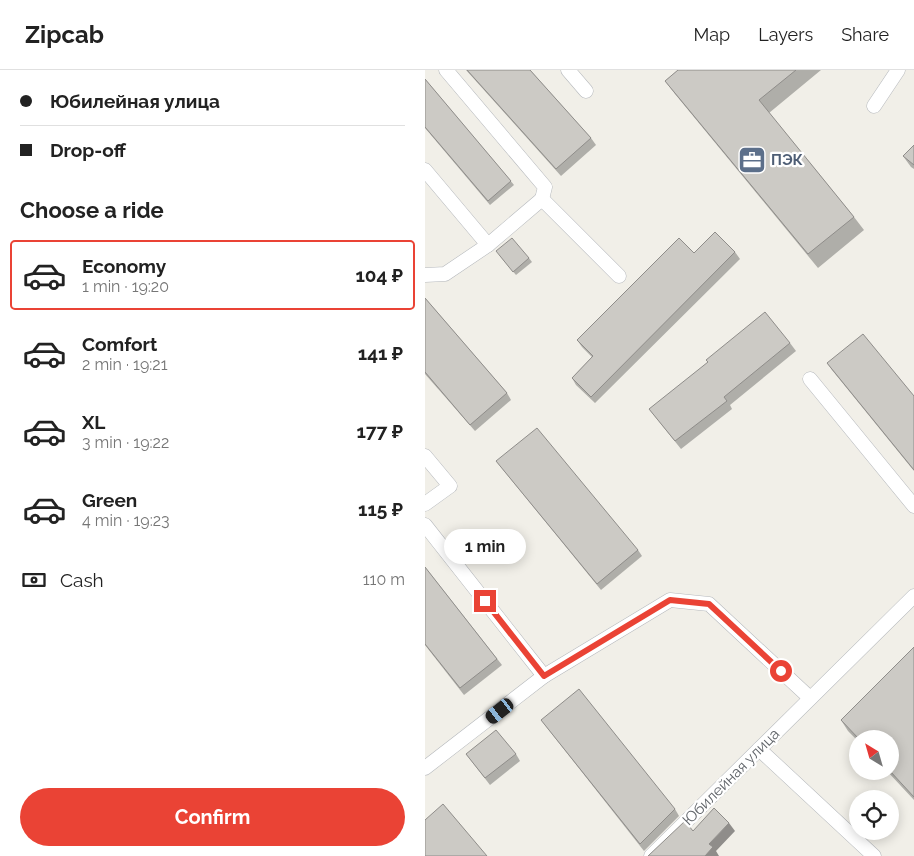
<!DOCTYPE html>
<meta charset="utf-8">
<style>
body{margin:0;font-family:Raleway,sans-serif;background:#f6f6f6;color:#222;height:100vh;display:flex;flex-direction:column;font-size:19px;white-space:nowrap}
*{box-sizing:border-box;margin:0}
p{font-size:16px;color:#767676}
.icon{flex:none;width:28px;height:28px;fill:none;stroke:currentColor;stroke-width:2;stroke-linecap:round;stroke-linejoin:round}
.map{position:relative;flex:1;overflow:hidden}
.side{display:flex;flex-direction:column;background:#fff;width:425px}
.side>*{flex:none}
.top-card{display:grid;align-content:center;height:110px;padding:0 20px;background:#fff}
.needle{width:32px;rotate:323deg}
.controls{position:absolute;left:424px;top:660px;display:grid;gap:10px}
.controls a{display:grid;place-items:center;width:50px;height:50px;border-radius:50%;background:#fff;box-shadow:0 2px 12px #0003;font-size:25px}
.end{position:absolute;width:22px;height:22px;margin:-11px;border:6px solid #ea4335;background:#fff;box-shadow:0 0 0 2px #fff}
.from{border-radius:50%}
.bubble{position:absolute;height:35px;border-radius:18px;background:#fff;box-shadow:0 2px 12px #0003;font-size:16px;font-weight:700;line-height:35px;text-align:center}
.car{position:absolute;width:15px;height:30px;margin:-15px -8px;border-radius:6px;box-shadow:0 0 4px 1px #0007;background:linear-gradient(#222 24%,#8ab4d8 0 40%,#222 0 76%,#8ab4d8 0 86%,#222 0)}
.top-card b{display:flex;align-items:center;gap:18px;height:48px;font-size:19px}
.top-card b+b{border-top:1px solid #e0e0e0}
.top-card i{width:12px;height:12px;background:#222}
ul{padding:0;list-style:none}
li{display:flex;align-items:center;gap:15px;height:70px;margin:0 10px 8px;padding:0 10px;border:2px solid transparent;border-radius:5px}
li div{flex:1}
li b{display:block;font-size:19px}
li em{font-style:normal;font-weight:700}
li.current{border-color:#ea4335}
li>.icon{width:45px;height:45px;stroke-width:1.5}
h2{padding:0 20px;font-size:22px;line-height:60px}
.pay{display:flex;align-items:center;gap:12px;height:55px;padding:0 20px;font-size:19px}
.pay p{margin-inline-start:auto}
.primary-button{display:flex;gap:10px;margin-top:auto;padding:10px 20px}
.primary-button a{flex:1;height:58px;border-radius:30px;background:#ea4335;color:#fff;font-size:20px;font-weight:700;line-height:58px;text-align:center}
header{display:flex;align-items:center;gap:30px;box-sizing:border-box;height:70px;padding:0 25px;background:#fff;border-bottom:1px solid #e0e0e0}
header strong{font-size:24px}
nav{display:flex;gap:28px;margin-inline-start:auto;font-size:18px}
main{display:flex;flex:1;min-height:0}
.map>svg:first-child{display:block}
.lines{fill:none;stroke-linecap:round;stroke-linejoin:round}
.service-casing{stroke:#b5b8bc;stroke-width:15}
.service{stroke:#fff;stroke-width:14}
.wall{fill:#afaea9}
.shaded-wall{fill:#8f8d8a}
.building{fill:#cccac5;stroke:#8f8d8a}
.route{stroke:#ea4335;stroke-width:6}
.labels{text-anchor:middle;stroke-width:4.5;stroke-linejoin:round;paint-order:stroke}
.service-label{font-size:15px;font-weight:bold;fill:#4e5e75;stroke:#fff;text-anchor:start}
.street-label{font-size:15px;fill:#5f6368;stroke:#fff}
</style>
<header>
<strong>Zipcab</strong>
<nav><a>Map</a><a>Layers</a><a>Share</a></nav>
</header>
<main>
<section class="side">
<div class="top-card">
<b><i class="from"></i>Юбилейная улица</b>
<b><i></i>Drop-off</b>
</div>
<h2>Choose a ride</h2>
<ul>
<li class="current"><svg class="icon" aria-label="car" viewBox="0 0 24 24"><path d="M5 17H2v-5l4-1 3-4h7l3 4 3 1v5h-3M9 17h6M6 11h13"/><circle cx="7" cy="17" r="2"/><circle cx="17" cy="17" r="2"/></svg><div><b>Economy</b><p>1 min · 19:20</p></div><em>104 ₽</em></li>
<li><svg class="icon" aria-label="car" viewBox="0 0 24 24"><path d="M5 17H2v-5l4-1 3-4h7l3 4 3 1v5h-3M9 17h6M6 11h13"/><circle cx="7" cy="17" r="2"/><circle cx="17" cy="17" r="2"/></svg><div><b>Comfort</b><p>2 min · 19:21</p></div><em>141 ₽</em></li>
<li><svg class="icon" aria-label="car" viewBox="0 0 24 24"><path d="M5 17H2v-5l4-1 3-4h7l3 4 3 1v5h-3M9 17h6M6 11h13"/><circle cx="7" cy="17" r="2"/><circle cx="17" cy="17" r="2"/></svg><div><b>XL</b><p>3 min · 19:22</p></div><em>177 ₽</em></li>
<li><svg class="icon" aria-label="car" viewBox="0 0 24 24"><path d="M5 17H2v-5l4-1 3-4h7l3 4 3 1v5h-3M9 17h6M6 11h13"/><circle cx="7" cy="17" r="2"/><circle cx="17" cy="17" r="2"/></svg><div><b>Green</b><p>4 min · 19:23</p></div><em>115 ₽</em></li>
</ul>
<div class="pay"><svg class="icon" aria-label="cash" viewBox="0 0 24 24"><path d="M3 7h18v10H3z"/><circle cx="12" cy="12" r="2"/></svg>Cash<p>110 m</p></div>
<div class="primary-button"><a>Confirm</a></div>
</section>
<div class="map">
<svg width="489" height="786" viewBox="0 0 489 786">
<rect width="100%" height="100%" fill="#f1efe8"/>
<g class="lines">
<g class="service-casing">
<g id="service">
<path d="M21,0L120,117L117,129"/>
<path d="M143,0L161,21"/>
<path d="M449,36L473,0"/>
<path d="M0,100L63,175"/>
<path d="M0,205L20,204L63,175L117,129L194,206"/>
<path d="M385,309L489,436"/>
<path d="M0,386L25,416L0,434"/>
<path d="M0,455L119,606"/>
<path d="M334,679L449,786"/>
<path d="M0,698L119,606L245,530L284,534L385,628"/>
<path d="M226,786L489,526"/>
</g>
</g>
<use href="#service" class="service"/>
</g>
<g class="wall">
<path d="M41,0H105L166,68L171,75L136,106Z"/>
<path d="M253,0H396L344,43L429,147L439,160L393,198L250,24L240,11Z"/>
<path d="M0,9L89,115L65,135L0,58Z"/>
<path d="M489,75V99L486,97L478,86Z"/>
<path d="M310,182L315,189L170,333L151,315L147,308L167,287L157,277L152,270L269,183Z"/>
<path d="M74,185L104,188L107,192L91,205Z"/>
<path d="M0,228L82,323L86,330L50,361L0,304Z"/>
<path d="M365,273L371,281L305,335L307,339L256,379L224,339Z"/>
<path d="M402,293L489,326V401L407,300Z"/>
<path d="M71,391L213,480L217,486L176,520Z"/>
<path d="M0,497L77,595L39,625L0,575Z"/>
<path d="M489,577V730L462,701H465V669H432V670L423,661L416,650Z"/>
<path d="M116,650L250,739L254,746L219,781Z"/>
<path d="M41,684H91L95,691L65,715Z"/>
</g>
<path class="shaded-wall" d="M304,753L310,761L291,781L294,786H280L284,774Z"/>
<g class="building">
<path d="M42,0H105L166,68L131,99Z"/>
<path d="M253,0H371L334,30L429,147L383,184L240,11Z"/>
<path d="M0,9L86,111L63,131L0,57Z"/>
<path d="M489,75V95L478,86Z"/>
<path d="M290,162L310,182L166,327L147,308L168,286L152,270L254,168L269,183Z"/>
<path d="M87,168L104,188L88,202L71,181Z"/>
<path d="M0,228L82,323L45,355L0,302Z"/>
<path d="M340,242L365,273L299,327L302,331L250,371L224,339L283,292L281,290Z"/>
<path d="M438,264L489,326V400L402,293Z"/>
<path d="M112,358L213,480L172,514L71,391Z"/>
<path d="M0,497L72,589L35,618L0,574Z"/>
<path d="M489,577V727L465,701V669H434L416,650Z"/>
<path d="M154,619L250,739L215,774L116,650Z"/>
<path d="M71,660L91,684L60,708L41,684Z"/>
<path d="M18,734L62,786H0V750Z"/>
<path d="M289,738L304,753L284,774L288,777L280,786H223L260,751L268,761Z"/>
</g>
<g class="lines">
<path class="route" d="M60,531L119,606L245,530L284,534L356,601"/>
</g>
<defs>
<g id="office-square" transform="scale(1.4375)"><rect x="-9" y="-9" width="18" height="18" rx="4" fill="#5c6f8a" stroke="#fff"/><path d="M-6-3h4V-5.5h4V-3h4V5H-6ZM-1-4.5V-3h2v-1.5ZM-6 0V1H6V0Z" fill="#fff"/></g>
</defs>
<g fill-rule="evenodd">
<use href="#office-square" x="327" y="90"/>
</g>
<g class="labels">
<g class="service-label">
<text x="346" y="95">ПЭК</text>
</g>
<g class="street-label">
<text transform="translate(306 707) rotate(-45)" y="5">Юбилейная улица</text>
</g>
</g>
</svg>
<div class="controls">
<a><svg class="needle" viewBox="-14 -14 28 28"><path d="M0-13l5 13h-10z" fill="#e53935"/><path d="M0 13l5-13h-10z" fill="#767676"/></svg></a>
<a><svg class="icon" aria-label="locate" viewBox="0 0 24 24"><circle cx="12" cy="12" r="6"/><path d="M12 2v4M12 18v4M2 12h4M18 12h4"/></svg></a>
</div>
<i class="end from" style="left:356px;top:601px"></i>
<i class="end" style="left:60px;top:531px"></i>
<div class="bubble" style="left:19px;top:459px;width:82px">1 min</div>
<i class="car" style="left:75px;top:641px;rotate:232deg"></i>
</div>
</main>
